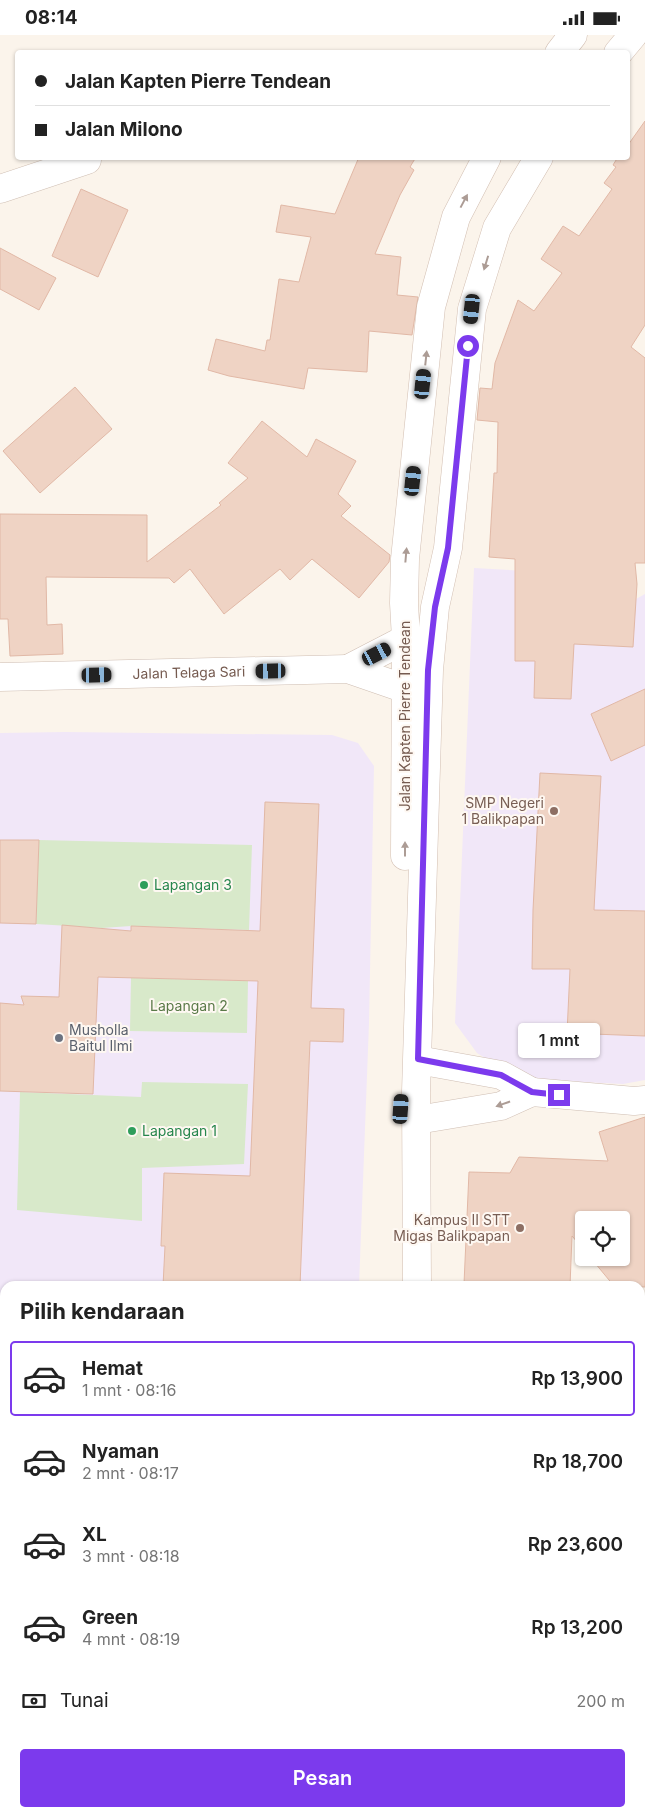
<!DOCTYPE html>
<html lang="id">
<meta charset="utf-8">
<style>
body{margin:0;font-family:Inter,sans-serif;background:#f6f6f6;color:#222;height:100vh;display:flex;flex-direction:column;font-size:19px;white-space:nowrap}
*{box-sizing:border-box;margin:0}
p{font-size:16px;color:#767676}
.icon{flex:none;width:28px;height:28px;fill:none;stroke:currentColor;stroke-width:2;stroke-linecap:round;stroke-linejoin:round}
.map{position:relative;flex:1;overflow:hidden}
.side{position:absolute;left:0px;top:1246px;width:645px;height:536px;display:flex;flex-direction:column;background:#fff;border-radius:15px 15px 0 0;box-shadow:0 1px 4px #0004}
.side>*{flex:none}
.hud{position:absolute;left:15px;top:15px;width:615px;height:110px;border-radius:5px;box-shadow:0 1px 4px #0004;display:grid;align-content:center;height:110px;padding:0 20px;background:#fff}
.tools{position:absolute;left:575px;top:1176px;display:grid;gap:10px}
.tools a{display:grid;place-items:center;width:55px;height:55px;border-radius:5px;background:#fff;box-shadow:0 1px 4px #0004;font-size:25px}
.end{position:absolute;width:22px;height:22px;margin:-11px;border:6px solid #7c3aed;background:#fff;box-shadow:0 0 0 2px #fff}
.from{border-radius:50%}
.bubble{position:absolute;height:35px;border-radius:5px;background:#fff;box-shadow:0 1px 4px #0004;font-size:16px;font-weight:600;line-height:35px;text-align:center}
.car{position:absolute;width:15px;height:30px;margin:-15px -8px;border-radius:6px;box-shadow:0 0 4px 1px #0007;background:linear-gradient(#222 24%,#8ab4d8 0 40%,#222 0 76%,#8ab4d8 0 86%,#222 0)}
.hud b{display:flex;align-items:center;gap:18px;height:48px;font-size:19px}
.hud b+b{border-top:1px solid #e0e0e0}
.hud i{width:12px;height:12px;background:#222}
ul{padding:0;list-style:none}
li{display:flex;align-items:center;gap:15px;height:75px;margin:0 10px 8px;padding:0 10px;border:2px solid transparent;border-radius:5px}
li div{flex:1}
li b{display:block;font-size:19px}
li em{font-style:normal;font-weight:600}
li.selected{border-color:#7c3aed}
li>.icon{width:45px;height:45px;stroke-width:1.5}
h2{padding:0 20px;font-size:22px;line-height:60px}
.pay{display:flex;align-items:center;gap:12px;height:55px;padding:0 20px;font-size:19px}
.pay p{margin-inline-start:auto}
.primary-button{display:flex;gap:10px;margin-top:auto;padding:10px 20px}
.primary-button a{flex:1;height:58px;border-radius:5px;background:#7c3aed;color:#fff;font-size:20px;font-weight:600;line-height:58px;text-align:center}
.status{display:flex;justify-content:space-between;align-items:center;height:35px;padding:0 25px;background:#fff;direction:ltr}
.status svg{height:14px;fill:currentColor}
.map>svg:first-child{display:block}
.education{fill:#f1e7f8}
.green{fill:#d8e9ca}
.building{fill:#efd3c4;stroke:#e1b8a6}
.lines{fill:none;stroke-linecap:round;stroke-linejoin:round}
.street-casing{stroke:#cfbeb3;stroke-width:29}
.secondary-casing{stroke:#d2beb1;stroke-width:29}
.street{stroke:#fff;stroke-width:28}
.secondary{stroke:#fff;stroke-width:28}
.oneway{fill:#ac9c95}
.route{stroke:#7c3aed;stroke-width:6}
.education-dot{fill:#8d6e63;stroke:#fef8f2;stroke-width:2}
.leisure-dot{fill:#2e9e5b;stroke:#fef8f2;stroke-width:2}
.worship-dot{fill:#6b7280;stroke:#fef8f2;stroke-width:2}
.labels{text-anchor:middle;stroke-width:4;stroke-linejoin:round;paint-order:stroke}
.street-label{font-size:14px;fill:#755a4f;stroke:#fef8f2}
.education-label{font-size:14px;fill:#785e54;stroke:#fef8f2;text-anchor:end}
.leisure-label{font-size:14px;fill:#27864d;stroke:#fef8f2;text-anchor:start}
.park-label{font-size:14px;fill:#5a7a48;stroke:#fef8f2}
.worship-label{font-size:14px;fill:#5b616d;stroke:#fef8f2;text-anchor:start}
</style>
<div class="status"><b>08:14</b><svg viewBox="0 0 49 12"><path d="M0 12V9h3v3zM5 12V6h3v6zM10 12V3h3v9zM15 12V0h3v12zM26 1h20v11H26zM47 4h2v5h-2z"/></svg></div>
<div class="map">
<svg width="645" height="1782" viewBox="0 0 645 1782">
<rect width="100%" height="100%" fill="#fbf4eb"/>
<g class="education">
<path d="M474,533L581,539L580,563L636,564L645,559V1045L623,1049L543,1045L506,1036L477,1018L455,988Z"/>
<path d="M65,697L332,700L358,708L374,731L369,988L359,1251H5V1276L0,1274V698Z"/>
</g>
<g class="green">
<path d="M39,805L252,810L249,895L131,891L102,893L36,889Z"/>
<path d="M131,943L248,946L247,998L130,996Z"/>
<path d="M142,1047L248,1049L244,1129L142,1133V1186L17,1175L20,1057L141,1062Z"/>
<path d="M191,1778H323L320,1782H188Z"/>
</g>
<g class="building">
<path d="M645,86V290L631,312L645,323V528H635L637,549L633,612L574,609L571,664L534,663L535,626H515V524L489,522L494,438H497L498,387L477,385L480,353L492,354L495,328L518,265L534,276L562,238L541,224L563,191L579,201L612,154L604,148L616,132L613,130L618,122H628V110Z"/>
<path d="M359,122H416L410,132L414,135L400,160L375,219L401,222L397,260L418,262L412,300L369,296L367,337L308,333L304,354L229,341L208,335L216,304L265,316L267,305H270L279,244L299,247L311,202L276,197L281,170L335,179Z"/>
<path d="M81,154L128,175L98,242L52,221Z"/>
<path d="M0,213L56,243L39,275L0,254Z"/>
<path d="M75,352L112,394L40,458L3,416Z"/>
<path d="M262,386L307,422L316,404L356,426L338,459L351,471L341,481L390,520L389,527L359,563L312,524L290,545L280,534L224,579L190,534L174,548L169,543L46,542L47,590L62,589L63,619L10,621L8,584H0V479L147,480V527L221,470L219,468L248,443L228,428Z"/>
<path d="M645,654V710L611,726L591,679Z"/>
<path d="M540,738L601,741L594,875L645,876V1001L567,998L570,934H532L533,875Z"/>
<path d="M265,767L319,769L311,973L344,974L343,1007L310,1006L300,1251H163L165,1211H161L164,1138L250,1141L258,946L98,942L93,1059L0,1056V968L24,970L21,961L59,962L62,890L131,896V891L260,896Z"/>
<path d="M0,805H39L36,889L0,888Z"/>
<path d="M645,1082V1252L614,1251L590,1222H621V1185H584V1215L572,1201L570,1251L464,1249L469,1137L510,1138L519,1122L608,1126L599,1097Z"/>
</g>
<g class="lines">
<g class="street-casing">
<g id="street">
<path d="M0,154L87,125"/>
<path d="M348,634L406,604"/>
<path id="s1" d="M0,642L348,634L406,654"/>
<path d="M532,1057L634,1066L645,1065"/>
<path d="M417,1085L501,1071L532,1057L501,1040L418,1025"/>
<path d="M0,1292L5,1293"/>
</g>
</g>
<g class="secondary-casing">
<g id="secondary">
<path d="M559,18L573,0"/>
<path d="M618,18L633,0"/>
<path d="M405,821L406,604L404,568L405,524L431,272L456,182L487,122"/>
<path d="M417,1251L416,1057L429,635L435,572L448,513L472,274L497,193L539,122"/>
<path d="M640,1689L645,1691"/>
<path d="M369,1782L375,1778"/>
</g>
</g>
<use href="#street" class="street"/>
<use href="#secondary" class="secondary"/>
</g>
<defs><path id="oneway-solid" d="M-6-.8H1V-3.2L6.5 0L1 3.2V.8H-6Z" transform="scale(1.25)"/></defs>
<g class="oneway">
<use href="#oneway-solid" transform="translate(464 166) rotate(-62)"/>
<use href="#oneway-solid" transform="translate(486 228) rotate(107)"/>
<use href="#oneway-solid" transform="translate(426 323) rotate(-84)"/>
<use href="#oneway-solid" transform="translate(406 520) rotate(-85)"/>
<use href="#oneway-solid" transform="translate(405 814) rotate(-90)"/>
<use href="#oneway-solid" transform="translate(503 1069) rotate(161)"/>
</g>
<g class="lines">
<path class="route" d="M468,311L448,513L435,572L428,635L418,1024L501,1040L532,1057L559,1060"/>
</g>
<g class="education-dot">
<circle cx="554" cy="776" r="5"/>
<circle cx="520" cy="1193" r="5"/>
</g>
<g class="leisure-dot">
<circle cx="144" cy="850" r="5"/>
<circle cx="132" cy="1096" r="5"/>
</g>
<circle class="worship-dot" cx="59" cy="1003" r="5"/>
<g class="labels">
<g class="street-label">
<text dy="5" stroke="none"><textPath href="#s1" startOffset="189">Jalan Telaga Sari</textPath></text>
<text transform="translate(405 681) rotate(-90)" y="5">Jalan Kapten Pierre Tendean</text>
</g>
<g class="education-label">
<text x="544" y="773">SMP Negeri<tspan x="544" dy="16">1 Balikpapan</tspan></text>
<text x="510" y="1190">Kampus II STT<tspan x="510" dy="16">Migas Balikpapan</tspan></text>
</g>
<g class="leisure-label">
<text x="154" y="855">Lapangan 3</text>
<text x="142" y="1101">Lapangan 1</text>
</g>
<g class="park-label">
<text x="189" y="976">Lapangan 2</text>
</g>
<g class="worship-label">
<text x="69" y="1000">Musholla<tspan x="69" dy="16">Baitul Ilmi</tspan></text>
</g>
</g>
</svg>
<div class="tools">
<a><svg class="icon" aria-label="locate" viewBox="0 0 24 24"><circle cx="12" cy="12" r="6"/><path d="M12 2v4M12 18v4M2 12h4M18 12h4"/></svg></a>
</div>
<i class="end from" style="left:468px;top:311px"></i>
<i class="end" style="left:559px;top:1060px"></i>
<div class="bubble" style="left:518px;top:988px;width:82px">1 mnt</div>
<i class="car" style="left:472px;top:274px;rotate:186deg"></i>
<i class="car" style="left:423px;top:349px;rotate:6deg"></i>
<i class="car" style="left:413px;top:446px;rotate:6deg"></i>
<i class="car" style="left:377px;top:619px;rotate:63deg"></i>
<i class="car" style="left:271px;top:636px;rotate:269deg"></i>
<i class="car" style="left:97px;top:640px;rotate:89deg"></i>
<i class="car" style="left:401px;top:1074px;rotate:4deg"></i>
<div class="hud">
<b><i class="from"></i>Jalan Kapten Pierre Tendean</b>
<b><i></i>Jalan Milono</b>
</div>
<section class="side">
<h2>Pilih kendaraan</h2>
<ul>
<li class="selected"><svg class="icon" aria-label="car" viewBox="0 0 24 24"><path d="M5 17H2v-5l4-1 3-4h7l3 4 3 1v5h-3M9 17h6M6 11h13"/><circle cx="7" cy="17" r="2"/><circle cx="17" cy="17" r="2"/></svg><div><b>Hemat</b><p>1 mnt · 08:16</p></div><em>Rp 13,900</em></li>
<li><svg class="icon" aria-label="car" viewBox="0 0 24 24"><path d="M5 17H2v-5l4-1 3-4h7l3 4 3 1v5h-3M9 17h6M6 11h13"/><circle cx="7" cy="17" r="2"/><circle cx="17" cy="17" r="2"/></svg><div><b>Nyaman</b><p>2 mnt · 08:17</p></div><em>Rp 18,700</em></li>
<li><svg class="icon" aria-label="car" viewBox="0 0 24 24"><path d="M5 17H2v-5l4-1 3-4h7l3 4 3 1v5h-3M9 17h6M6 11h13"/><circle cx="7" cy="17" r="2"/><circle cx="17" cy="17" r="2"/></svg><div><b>XL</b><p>3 mnt · 08:18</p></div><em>Rp 23,600</em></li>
<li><svg class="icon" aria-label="car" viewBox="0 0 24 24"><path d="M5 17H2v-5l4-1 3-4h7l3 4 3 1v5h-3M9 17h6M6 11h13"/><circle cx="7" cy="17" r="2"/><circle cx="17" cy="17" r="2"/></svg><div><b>Green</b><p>4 mnt · 08:19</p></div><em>Rp 13,200</em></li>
</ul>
<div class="pay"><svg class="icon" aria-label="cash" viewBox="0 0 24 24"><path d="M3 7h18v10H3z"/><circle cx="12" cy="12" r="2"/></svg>Tunai<p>200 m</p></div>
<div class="primary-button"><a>Pesan</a></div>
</section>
</div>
